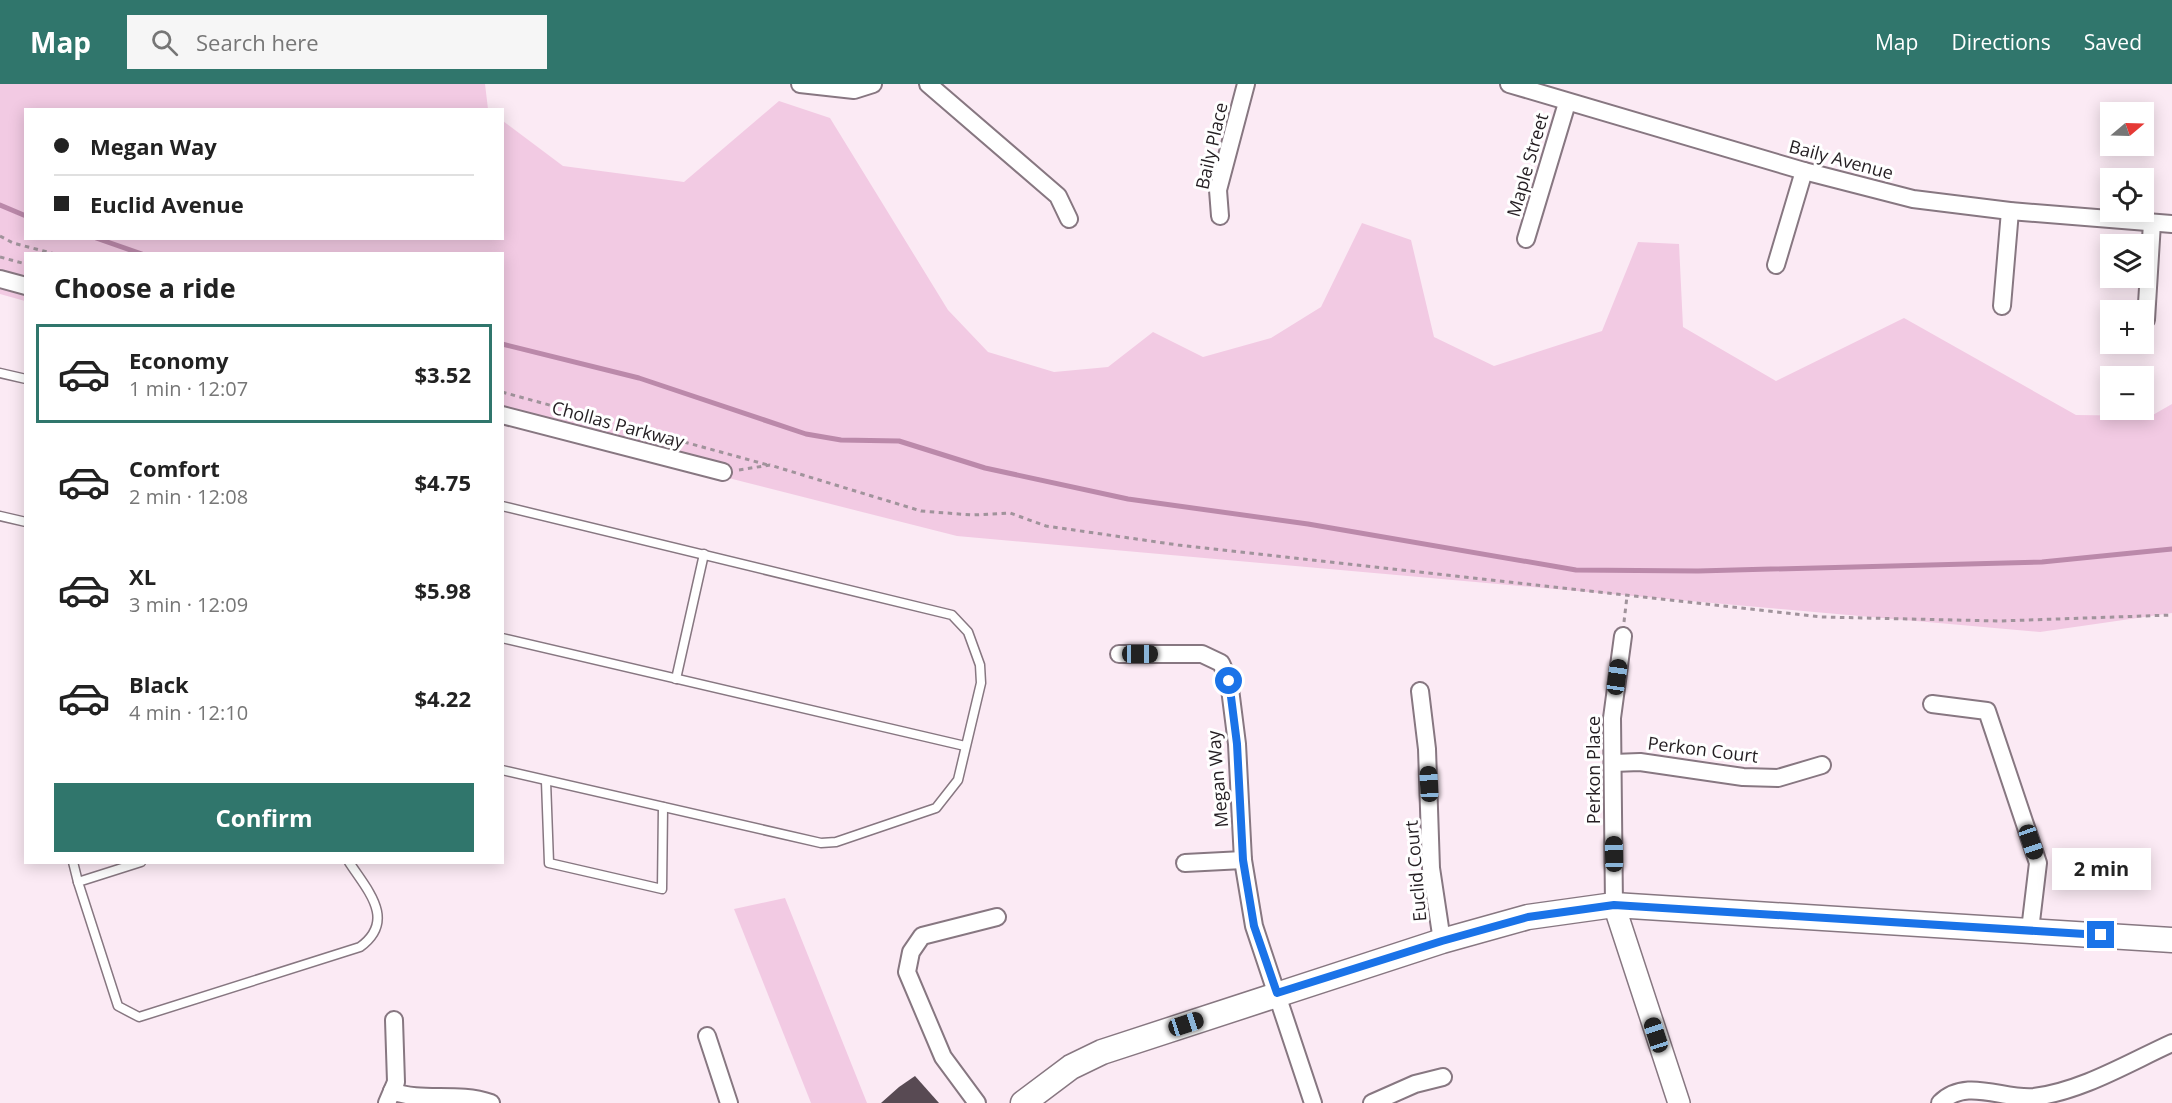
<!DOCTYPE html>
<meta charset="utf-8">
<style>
body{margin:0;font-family:"Open Sans",sans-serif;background:#f6f6f6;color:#222;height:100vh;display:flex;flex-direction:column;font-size:22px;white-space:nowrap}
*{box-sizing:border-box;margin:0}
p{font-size:20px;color:#767676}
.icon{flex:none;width:33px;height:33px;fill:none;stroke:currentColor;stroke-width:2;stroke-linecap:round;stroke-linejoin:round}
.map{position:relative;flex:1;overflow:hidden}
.drawer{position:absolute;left:24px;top:168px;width:480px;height:612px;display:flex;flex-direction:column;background:#fff;border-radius:0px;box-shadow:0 3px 15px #0003}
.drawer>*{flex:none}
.top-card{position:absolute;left:24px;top:24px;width:480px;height:132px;border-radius:0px;box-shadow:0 3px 15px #0003;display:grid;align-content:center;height:132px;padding:0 30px;background:#fff}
.needle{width:39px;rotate:71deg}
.fabs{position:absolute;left:2100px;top:18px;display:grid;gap:12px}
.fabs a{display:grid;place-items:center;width:54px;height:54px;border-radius:0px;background:#fff;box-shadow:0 3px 15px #0003;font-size:30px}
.end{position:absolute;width:27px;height:27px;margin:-14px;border:8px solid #1a73e8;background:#fff;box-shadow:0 0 0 3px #fff}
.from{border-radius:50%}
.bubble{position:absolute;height:42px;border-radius:0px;background:#fff;box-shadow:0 3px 15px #0003;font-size:20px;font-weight:700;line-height:42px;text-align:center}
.car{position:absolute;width:18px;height:36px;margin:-18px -9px;border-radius:8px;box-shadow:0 0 4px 2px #0007;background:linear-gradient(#222 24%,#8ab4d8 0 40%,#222 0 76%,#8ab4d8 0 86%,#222 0)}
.top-card b{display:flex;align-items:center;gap:21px;height:57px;font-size:22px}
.top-card b+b{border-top:2px solid #e0e0e0}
.top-card i{width:15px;height:15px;background:#222}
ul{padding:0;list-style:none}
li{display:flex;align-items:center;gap:18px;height:99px;margin:0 12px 9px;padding:0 18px;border:3px solid transparent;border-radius:0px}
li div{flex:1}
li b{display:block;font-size:22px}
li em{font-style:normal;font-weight:700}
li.current{border-color:#30766c}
li>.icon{width:54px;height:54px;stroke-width:1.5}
h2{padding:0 30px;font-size:27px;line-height:72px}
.button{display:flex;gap:12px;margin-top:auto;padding:12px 30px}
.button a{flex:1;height:69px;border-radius:0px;background:#30766c;color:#fff;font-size:24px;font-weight:700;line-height:69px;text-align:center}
header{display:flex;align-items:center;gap:36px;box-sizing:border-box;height:84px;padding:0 30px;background:#30766c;color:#fff}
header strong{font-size:28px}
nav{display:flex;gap:33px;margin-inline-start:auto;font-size:21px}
.search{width:420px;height:54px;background:#f6f6f6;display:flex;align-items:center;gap:15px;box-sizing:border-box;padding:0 21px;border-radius:0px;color:#767676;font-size:22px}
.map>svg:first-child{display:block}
.green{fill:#f2cae3}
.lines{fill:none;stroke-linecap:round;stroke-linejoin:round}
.stream{stroke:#bb89aa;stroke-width:5}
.building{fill:#584a53}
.service-casing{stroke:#877781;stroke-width:11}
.minor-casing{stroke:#877781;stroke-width:20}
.tertiary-casing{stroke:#877781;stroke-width:24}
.secondary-casing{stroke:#877781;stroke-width:27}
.path{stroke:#a0939b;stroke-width:3;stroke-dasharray:4.5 4.5;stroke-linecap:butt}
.service{stroke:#fff;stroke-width:8}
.minor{stroke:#fff;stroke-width:16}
.tertiary{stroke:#fff;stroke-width:21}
.secondary{stroke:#fff;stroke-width:24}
.route{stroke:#1a73e8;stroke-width:8}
.labels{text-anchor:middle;stroke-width:6;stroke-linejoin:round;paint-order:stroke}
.street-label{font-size:18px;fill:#241e22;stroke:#fff}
</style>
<header>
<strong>Map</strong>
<div class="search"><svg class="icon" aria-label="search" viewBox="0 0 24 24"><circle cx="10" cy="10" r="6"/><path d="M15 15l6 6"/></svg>Search here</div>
<nav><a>Map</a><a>Directions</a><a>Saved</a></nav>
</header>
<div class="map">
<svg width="2172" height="1019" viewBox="0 0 2172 1019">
<rect width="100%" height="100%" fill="#fbeaf4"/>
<g class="green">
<path d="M0,0H485L488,25L26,26V154H502L503,37L563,82L684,98L779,17L830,34L948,226L988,268L1054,288L1108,283L1153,248L1203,273L1271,254L1321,223L1362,139L1411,156L1434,253L1494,282L1602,247L1638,158L1679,160L1683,243L1776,297L1904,234L2076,331L2151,332L2172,320V529L2040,548L957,452L503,337L502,170H26L25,217L0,210Z"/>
<path d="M785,814L867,1019H811L734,825Z"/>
</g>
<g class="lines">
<g class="stream">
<path d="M0,121L26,132"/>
<path d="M96,154L142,170"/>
<path d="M502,260L639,294L806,350L841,356L899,357L985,384L1128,415L1308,440L1576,486L1698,487L2042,478L2172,465"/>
</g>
</g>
<path class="building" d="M915,992L939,1019H881L899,1003Z"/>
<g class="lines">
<g class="service-casing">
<g id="service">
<path d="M0,289L26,295"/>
<path d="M502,422L952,531L968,548L980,581L981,599L958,696L936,724L836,758L821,759L502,686"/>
<path d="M0,432L26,438"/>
<path d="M502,554L965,662"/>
<path d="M676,595L704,470"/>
<path d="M546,697L549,779L662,805L663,723"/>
<path d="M73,778L78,798"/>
<path d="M141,778L78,798L118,922L139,933L360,863C397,836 367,806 349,778"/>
</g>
</g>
<g class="minor-casing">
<g id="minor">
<path d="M800,0L854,6L873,0"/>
<path d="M928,0L1058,112L1069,135"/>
<path d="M1509,0L1804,87L1913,115L2010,127L2172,140"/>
<path d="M1220,132L1218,106L1246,0"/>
<path d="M1526,155L1567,19"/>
<path d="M1776,181L1804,87"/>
<path d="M0,195L26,202"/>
<path d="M2002,222L2010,127"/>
<path d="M2146,236L2152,139"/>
<path d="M502,331L723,388"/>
<path d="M1119,570H1202L1221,579L1229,597L1237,660L1243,776L1254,842L1313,1019"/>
<path d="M1420,607L1427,665L1431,784L1442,857"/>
<path d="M1932,620L1987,627L2038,779L2030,846"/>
<path d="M1613,679L1640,678L1743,693L1778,694L1822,681"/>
<path d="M1185,779L1243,776"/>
<path d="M1614,821L1612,634L1623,552"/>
<path d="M707,952L729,1019"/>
<path d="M392,1007C423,1019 455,1007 491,1019"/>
<path d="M387,1019L396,998L394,936"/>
<path d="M977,1019L943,973L907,888L911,868L922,852L997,833"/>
<path d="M1372,1019L1415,1000L1443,993"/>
<path d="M1940,1019C1966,993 2003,1016 2034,1013C2082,1007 2128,979 2172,959"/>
</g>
</g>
<g class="tertiary-casing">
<path id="tertiary" d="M1614,821L1679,1019"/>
</g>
<g class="secondary-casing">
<path id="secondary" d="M1023,1019L1071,983L1102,968L1442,857L1528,833L1614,821L2172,856"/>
</g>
<g class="path">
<path d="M0,152L13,159L55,170"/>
<path d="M0,173L26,180"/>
<path d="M502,308L768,381"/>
<path d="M739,386L770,381L921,427L972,431L1010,429L1046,442L1178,461L1821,533L2000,537L2172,531"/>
<path d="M1624,538L1627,512"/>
</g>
<use href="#service" class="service"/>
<use href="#minor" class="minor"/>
<use href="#tertiary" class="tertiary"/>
<use href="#secondary" class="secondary"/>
</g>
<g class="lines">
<path class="route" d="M1229,597L1237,660L1243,776L1254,842L1277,909L1442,857L1528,833L1614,821L2101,851"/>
</g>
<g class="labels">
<g class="street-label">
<text transform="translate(1212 62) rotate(-77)" y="6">Baily Place</text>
<text transform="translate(1841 76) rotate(15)" y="6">Baily Avenue</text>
<text transform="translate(1528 81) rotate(-74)" y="6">Maple Street</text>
<text transform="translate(618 341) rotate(15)" y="6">Chollas Parkway</text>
<text transform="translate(1703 666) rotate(7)" y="6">Perkon Court</text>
<text transform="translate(1594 686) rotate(-90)" y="6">Perkon Place</text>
<text transform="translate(1218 695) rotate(-95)" y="6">Megan Way</text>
<text transform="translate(1416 787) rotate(-95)" y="6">Euclid Court</text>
</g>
</g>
</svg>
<div class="fabs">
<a><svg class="needle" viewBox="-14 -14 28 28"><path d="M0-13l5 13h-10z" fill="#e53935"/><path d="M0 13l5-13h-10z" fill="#767676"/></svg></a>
<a><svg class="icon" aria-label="locate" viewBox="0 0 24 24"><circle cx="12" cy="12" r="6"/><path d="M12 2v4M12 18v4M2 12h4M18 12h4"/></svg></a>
<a><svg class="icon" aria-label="layers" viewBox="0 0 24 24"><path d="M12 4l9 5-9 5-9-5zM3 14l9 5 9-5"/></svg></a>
<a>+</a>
<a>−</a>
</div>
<i class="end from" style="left:1229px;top:597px"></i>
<i class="end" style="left:2101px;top:851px"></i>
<div class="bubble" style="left:2052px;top:764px;width:99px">2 min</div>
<i class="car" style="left:1140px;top:570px;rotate:90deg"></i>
<i class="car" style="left:1617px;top:593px;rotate:8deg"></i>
<i class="car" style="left:1429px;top:700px;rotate:357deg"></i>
<i class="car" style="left:2031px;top:758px;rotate:161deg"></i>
<i class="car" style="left:1614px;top:770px;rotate:359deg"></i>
<i class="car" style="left:1186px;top:940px;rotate:72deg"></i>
<i class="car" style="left:1656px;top:951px;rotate:342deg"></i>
<div class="top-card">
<b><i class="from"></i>Megan Way</b>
<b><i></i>Euclid Avenue</b>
</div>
<section class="drawer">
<h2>Choose a ride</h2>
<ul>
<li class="current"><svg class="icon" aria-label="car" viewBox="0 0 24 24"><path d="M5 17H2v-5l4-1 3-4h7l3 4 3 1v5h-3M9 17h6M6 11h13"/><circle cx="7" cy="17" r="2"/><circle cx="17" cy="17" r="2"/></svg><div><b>Economy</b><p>1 min · 12:07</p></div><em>$3.52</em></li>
<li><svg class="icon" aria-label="car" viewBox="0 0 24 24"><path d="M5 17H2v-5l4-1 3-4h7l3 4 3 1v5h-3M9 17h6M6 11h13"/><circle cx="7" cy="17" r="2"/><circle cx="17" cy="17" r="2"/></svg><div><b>Comfort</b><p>2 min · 12:08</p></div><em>$4.75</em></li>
<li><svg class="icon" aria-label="car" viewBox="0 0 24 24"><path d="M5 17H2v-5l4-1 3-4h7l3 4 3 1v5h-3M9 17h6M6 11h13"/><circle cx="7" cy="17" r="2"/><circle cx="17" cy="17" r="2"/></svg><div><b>XL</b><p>3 min · 12:09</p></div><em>$5.98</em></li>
<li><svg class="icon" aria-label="car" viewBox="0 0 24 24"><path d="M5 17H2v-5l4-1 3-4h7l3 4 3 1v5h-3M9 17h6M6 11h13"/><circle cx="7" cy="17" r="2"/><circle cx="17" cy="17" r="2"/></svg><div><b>Black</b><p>4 min · 12:10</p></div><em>$4.22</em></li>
</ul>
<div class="button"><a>Confirm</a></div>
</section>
</div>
